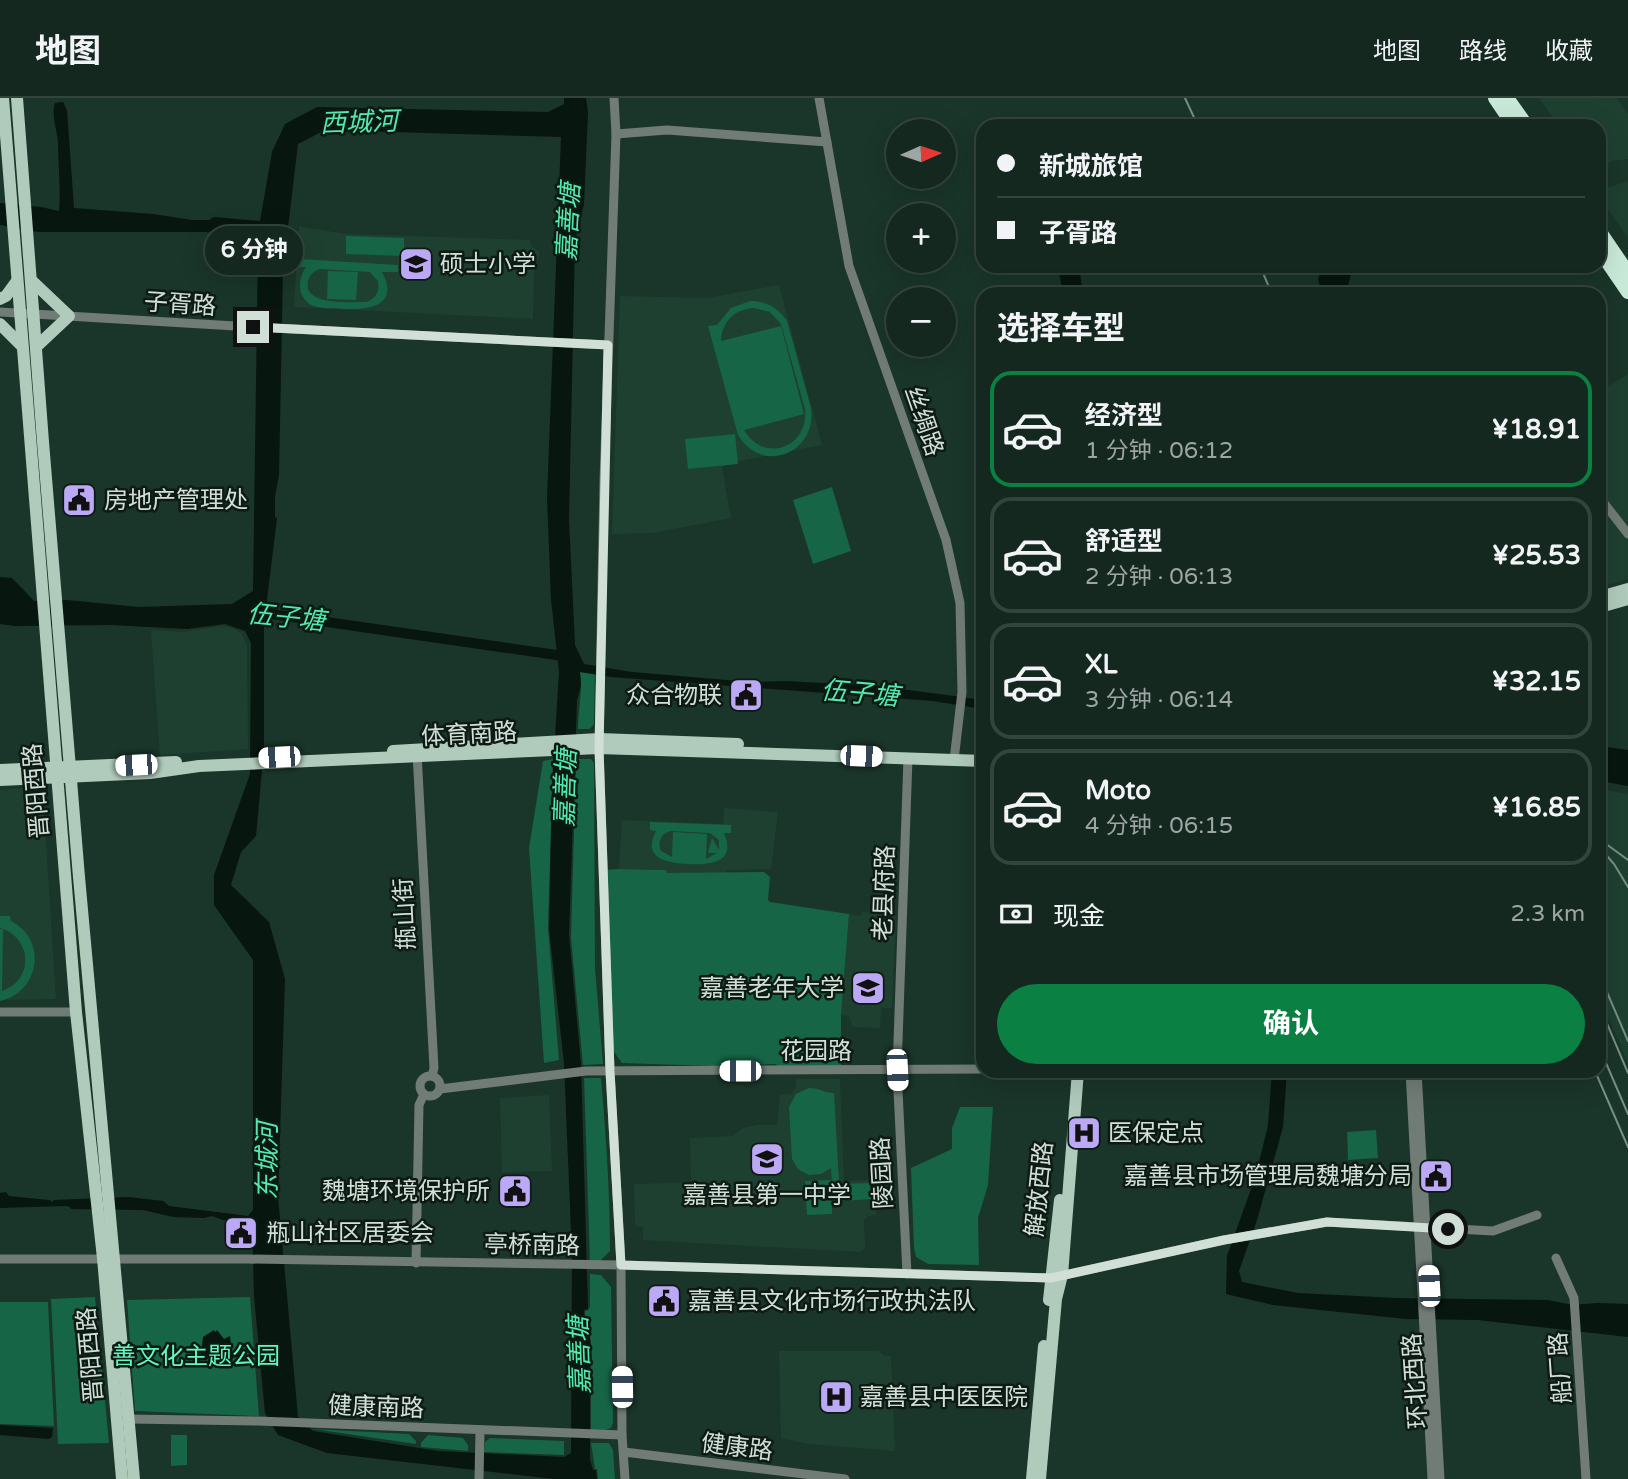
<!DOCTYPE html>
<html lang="zh">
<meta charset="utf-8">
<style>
body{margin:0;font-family:"Varela Round","Noto Sans SC",sans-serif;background:#1d3028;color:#f1f3f6;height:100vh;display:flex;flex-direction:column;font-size:26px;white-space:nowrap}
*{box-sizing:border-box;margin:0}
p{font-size:23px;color:#9da6a4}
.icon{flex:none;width:38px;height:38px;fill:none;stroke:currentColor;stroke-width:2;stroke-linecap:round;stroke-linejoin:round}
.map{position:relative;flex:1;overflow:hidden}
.details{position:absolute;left:976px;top:189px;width:630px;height:791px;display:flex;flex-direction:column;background:#14281f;border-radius:21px;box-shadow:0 7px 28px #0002,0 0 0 2px #33443d}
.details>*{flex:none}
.top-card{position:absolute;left:976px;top:21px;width:630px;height:154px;border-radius:21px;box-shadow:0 7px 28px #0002,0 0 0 2px #33443d;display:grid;align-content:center;height:154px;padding:0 21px;background:#14281f}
.needle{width:46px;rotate:87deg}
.fabs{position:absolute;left:886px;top:21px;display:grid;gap:14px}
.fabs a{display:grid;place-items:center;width:70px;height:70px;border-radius:50%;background:#14281f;box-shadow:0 7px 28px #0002,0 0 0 2px #33443d;font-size:35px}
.end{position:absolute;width:32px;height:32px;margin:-16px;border:9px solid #d0e0d7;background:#111;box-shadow:0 0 0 4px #111}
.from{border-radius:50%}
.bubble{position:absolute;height:49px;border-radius:24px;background:#14281f;box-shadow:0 7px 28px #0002,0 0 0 2px #33443d;font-size:23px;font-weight:700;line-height:49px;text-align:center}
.car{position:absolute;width:21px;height:42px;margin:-21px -10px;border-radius:9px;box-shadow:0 0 5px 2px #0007;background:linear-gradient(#fff 24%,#345 0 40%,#fff 0 76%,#345 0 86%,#fff 0)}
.top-card b{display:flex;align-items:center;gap:24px;height:66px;font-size:26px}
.top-card b+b{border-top:2px solid #33443d}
.top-card i{width:18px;height:18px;background:#f1f3f6}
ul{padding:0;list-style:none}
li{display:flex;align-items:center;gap:21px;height:116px;margin:0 14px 10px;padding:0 7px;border:4px solid #33443d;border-radius:21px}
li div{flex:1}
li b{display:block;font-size:26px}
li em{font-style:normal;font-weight:700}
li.active{border-color:#0b8043}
li>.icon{width:63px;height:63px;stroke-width:1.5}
h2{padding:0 21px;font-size:32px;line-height:84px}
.pay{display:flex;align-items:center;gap:18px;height:77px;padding:0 21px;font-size:26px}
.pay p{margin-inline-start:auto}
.primary-button{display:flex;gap:14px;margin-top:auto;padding:14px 21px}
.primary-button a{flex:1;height:80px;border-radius:42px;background:#0b8043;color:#fff;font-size:28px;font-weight:700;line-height:80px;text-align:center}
header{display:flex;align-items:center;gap:42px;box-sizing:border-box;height:98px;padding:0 35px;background:#14281f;border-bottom:2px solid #33443d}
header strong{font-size:33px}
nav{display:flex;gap:38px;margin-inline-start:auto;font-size:24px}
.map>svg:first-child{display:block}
.built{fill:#1e4031}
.green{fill:#166547;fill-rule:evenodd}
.water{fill:#07160f;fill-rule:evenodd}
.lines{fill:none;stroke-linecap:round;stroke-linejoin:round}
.river{stroke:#07160f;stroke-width:10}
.minor{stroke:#707c75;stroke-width:9}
.major{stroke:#b0cabc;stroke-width:12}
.highway{stroke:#c9e9d8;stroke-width:14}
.rail{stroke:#798e84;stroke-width:2}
.route{stroke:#d0e0d7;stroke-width:9}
.labels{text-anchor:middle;stroke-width:5;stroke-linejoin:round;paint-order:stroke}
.poi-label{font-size:24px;fill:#d0e0d7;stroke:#0e1a14;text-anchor:start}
.street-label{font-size:24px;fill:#d0e0d7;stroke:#0e1a14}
.park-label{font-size:24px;fill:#63f8bb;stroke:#0e1a14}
.water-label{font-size:26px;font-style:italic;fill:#53eaad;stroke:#0e1a14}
</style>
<header>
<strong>地图</strong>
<nav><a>地图</a><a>路线</a><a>收藏</a></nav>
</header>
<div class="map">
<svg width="1628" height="1381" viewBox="0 0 1628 1381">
<rect width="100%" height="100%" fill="#1a3529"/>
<g class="built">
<path d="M1539,0H1616L1628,16V61L1612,63L1603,68L1600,76V28H1559Z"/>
<path d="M1628,83V140L1600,100V92Z"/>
<path d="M299,128L345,136L530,142L531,148L540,154L534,175L533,221L296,209L294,207Z"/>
<path d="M779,187L822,347L739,363L722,369L731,420L653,435L612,436L620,198L707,200Z"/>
<path d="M1628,276V481L1600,489V294Z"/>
<path d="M222,528L233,530L241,535L247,547L248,651L160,657L151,532L183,534Z"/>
<path d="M27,690L43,697L56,901L0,902V692Z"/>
<path d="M1600,691L1628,696V965L1600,901Z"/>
<path d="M724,710L778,714L771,771L726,772V775H667L666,772L619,771L622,722L723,726Z"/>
<path d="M862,814L892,816L896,818L892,910H881L880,930L852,929L849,918L841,917L849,816L861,818Z"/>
<path d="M796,981H840L844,1083L874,1082L876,1117L868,1118L864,1122L865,1150L861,1154L643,1142V1129L635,1128L634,1086L691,1084L690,1040L732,1038L743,1030L757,1027H777L780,997L791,996L796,989Z"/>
<path d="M549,997L552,1073L502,1074L500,1000Z"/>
<path d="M779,1253H879L885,1258H891L895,1353L808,1346L781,1340Z"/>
</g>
<g class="green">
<path d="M346,138L404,140V158L346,156Z"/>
<path d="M299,161L398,167V174H382C400,207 370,212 345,211C336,210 326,211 317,209C298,204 296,183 306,169H299ZM320,171L370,174L378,183C380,193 376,201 366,204C351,204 302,208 308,183C310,176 314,173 320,171Z"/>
<path d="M328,173L358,174L356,202L327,201Z"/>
<path d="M750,203C767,203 778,210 787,223L811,310C817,356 762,377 738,337L708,228L717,227L731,210ZM754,210L770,214L781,226L805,311C809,350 764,366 744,332L804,316L781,228L721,243C722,224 734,211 754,210Z"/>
<path d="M735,336L738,366L688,371L685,341Z"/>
<path d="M832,389L851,453L813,466L793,402Z"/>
<path d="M580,574L595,575L594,626L590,631H578C578,612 583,593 580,574Z"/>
<path d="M553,661L548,830L559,962L544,965L529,750L543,663Z"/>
<path d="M576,661H591L594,665L595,870L603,966L583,967L571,840Z"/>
<path d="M650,724L731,727V735H724C737,765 710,767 689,766C668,765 641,761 656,733L650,732ZM671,733L710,735L719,742V752L712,740L708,755H717L706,761L707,736L673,734L672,759L661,753C657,744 661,735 671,733Z"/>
<path d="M619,771L666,772L667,775L764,774L770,779L768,802L770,804L849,816L841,917V970L778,969L776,966L712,968L622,965L612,951L604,772Z"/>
<path d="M0,818H10L11,823C48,842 40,894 0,903V831H3L2,893C35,882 32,839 0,830Z"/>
<path d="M584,980H601C606,1038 610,1095 610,1153L600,1163L590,1164Z"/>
<path d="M809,990C820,990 824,995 834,995L840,1103H833L831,1070L821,1076L809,1077L798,1071L792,1061L789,1009L796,996Z"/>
<path d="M960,1009H993L988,1087L978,1120L979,1167L928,1166L916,1159L914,1150L911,1070L952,1051V1030Z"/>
<path d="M1376,1032L1378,1060L1348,1062L1347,1034Z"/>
<path d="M831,1082L832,1116L807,1117L805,1083Z"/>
<path d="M870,1085L871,1101L841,1103L840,1086Z"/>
<path d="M590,1176L601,1177L611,1189L613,1324L611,1330L605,1332H591V1242L585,1232V1213L588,1212L590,1209Z"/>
<path d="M95,1199L109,1345L58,1346L51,1201Z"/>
<path d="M250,1199L259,1318L135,1313L127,1202Z"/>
<path d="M0,1204H48L54,1328L0,1326Z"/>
<path d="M313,1331L409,1336L416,1343V1346Z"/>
<path d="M171,1337H187V1367L171,1368Z"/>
<path d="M428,1337L463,1340L468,1347V1353L421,1349V1345Z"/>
<path d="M490,1340L564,1343V1357L484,1354L485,1344Z"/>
<path d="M591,1345H609L613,1352L615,1381H598L597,1371H595Z"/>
</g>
<g class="water">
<path d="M564,0H586L588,14L584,106L575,142L569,422L575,547L584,566L632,574L750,584L786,583L878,588L984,602L983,611L933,603L611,579L580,574L581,588L577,602L569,837L581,966L588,1211L584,1212L585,1233L590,1237V1362L593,1372H596L597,1381H554L327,1355L278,1337L265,1315L254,1198L252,1124L223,1122L212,1118L204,1120L173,1119L143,1112L71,1111L70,1109L66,1108L0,1110V1095L6,1094L9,1098L49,1102L53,1104V1102L129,1099L163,1103L169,1108L240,1117L248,1118L253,1112V862L214,807V777L250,676L251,545L245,533L225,526L187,531L111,527L15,528L0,526V479L12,480L34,503L67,502L139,509L232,506L253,493L258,147L255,141L228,135L202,134H38L0,127V105L41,109L59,113C61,90 58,67 58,44C57,31 51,18 55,5L63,4L67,12L74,110L153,116L192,122H209L214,119L260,123L272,54L285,26L317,9L548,14L564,6ZM325,32L561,39L547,400L551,501L559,574L552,688L549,831L564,965L572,1157L571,1355L564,1359L438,1353L313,1333L298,1319L278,1099L285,881L269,824L231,787L241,754L256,738L264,650V526L277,420L275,419V398L279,377L283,171L298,46Z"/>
<path d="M1058,168H1079L1083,196H1063Z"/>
<path d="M1323,168H1353L1346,196H1322L1318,181Z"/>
<path d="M1600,648L1628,652V688L1600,683Z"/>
<path d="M1272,973H1287L1283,1029L1257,1122L1239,1173L1242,1184L1298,1195L1396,1200L1548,1202L1573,1207L1597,1205L1628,1206V1239L1478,1222L1406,1221L1273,1207L1226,1196L1227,1158L1256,1077L1268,1027Z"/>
<path d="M214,1232L215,1234L217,1232L224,1241L230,1238L232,1255L235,1256L230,1266L224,1260L220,1263L215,1259L212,1262L209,1259L206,1263L201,1256L203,1239Z"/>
<path d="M0,1327L53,1330L52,1339L49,1341L0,1337Z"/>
</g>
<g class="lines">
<path class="river" d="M251,513L570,559"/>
<g class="minor">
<path d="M614,0L616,36L604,383L599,650L610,973L621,1167L622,1337L625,1381"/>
<path d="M819,0L849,168L946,442L960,505L962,594L954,662"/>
<path d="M616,36L667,32L827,44"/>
<path d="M0,214L252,229L608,247"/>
<path d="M1600,400L1628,436"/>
<path d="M417,655L434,970L432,978"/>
<path d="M0,914H76"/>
<path d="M1410,973L1432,1381"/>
<path d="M1417,973L1440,1381"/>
<circle cx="430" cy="988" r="10"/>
<path d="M440,991L586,973L984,971"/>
<path d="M1556,1160L1574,1200L1586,1381"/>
<path d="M0,1161H247L621,1167L1051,1180L1224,1142L1327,1124L1493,1133L1537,1117"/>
<path d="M416,1165L419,1007L424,996"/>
<path d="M907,1176L897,972L908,660"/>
<path d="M129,1321L258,1323L622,1337"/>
<path d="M624,1354L845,1381"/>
<path d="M479,1381L480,1332"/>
</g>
<g class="major">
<path d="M3,0L76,914L103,1160L122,1381"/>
<path d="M17,0L43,344L79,779L134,1381"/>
<path d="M31,182L69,218L36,249"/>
<path d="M0,201L6,198L17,183"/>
<path d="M0,226L22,248"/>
<path d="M1600,499L1628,491"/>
<path d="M1600,509L1628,501"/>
<path d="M393,653L599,641L738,646"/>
<path d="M0,672L176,664"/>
<path d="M0,682L150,675L199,668L599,650L984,663"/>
<path d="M1049,1202L1060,1102"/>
<path d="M1032,1381L1044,1248"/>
<path d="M1040,1381L1056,1201L1062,1177L1078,973"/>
</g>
<g class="highway">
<path d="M1495,0L1514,28"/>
<path d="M1507,0L1527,28"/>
<path d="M1600,134L1628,175"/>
<path d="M1600,153L1628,194"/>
</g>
<g class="rail">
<path d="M1185,0L1198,28"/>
<path d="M1260,168L1272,196"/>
<path d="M1602,743L1628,762"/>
<path d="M1600,750L1614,766L1628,789"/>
<path d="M1600,878L1628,943"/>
<path d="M1600,909L1628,975"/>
<path d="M1600,951L1628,1016"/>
<path d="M1595,973L1628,1049"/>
</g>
</g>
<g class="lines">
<path class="route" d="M253,229L608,247L599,650L610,973L621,1167L1051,1180L1224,1142L1327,1124L1448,1131"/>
</g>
<defs>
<g id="school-square" transform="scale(1.75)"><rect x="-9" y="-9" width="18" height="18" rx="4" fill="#bca9f5" stroke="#0e1a14"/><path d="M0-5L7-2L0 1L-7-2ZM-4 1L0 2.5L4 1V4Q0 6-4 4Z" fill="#111"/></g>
<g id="civic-square" transform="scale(1.75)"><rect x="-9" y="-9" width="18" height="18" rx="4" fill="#bca9f5" stroke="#0e1a14"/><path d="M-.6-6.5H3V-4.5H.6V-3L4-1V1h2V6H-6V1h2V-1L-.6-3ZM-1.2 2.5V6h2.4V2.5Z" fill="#111"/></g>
<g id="university-square" transform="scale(1.75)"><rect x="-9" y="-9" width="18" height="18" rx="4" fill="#bca9f5" stroke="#0e1a14"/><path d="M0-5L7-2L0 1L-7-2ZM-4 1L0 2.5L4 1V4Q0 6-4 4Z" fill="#111"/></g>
<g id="hospital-square" transform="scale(1.75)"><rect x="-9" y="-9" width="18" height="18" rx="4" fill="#bca9f5" stroke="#0e1a14"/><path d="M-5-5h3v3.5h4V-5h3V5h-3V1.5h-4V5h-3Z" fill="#111"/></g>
</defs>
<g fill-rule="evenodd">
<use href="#school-square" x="416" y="166"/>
<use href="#civic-square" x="79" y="402"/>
<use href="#civic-square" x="746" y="597"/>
<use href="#university-square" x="868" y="890"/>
<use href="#hospital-square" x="1084" y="1035"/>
<use href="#school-square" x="767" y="1061"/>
<use href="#civic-square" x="1436" y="1078"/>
<use href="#civic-square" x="515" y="1093"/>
<use href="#civic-square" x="241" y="1135"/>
<use href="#civic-square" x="664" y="1203"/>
<use href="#hospital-square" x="836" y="1299"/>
</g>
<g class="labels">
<g class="poi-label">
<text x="440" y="174">硕士小学</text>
<text x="104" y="410">房地产管理处</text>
<text x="722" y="605" text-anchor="end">众合物联</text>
<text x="844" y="898" text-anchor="end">嘉善老年大学</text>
<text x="1108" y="1043">医保定点</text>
<text x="1412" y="1086" text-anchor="end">嘉善县市场管理局魏塘分局</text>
<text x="490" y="1101" text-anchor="end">魏塘环境保护所</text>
<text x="767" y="1105" text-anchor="middle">嘉善县第一中学</text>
<text x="266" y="1143">瓶山社区居委会</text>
<text x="688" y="1211">嘉善县文化市场行政执法队</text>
<text x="860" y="1307">嘉善县中医医院</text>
</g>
<g class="street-label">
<text transform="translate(180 206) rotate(4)" y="8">子胥路</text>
<text transform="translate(924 323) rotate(71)" y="8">丝绸路</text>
<text transform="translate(469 636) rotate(-3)" y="8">体育南路</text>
<text transform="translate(36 693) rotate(-95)" y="8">晋阳西路</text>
<text transform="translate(884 795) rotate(-88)" y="8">老县府路</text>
<text transform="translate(405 816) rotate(-93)" y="8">甁山街</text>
<text x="816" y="961">花园路</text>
<text transform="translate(882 1075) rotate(-93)" y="8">陵园路</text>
<text transform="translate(1039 1091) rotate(-84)" y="8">解放西路</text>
<text transform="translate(532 1147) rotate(1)" y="8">亭桥南路</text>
<text transform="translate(90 1257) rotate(-95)" y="8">晋阳西路</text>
<text transform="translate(1560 1270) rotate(-94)" y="8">船厂路</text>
<text transform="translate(1415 1283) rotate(-94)" y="8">环北西路</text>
<text transform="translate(376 1309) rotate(2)" y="8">健康南路</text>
<text transform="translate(737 1349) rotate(7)" y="8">健康路</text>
</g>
<g class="park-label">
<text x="196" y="1266">善文化主题公园</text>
</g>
<g class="water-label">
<text transform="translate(359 24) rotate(-2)" y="9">西城河</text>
<text transform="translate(568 124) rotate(-87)" y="9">嘉善塘</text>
<text transform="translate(286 519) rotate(6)" y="9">伍子塘</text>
<text transform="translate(860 595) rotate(5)" y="9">伍子塘</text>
<text transform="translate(565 690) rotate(-88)" y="9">嘉善塘</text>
<text transform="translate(267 1063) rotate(-90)" y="9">东城河</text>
<text transform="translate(579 1257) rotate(-92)" y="9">嘉善塘</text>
</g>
</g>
</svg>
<div class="fabs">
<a><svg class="needle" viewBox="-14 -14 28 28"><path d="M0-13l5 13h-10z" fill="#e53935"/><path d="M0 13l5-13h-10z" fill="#9da6a4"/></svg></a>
<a>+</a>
<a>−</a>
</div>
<i class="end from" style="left:1448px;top:1131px"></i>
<i class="end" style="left:253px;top:229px"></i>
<div class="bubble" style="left:205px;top:128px;width:98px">6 分钟</div>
<i class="car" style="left:861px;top:658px;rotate:92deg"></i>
<i class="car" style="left:279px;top:659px;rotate:267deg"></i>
<i class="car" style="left:136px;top:667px;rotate:267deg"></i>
<i class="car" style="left:897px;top:972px;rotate:177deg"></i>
<i class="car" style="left:740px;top:973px;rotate:270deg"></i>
<i class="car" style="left:1429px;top:1188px;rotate:357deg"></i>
<i class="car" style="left:622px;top:1289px;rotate:359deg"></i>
<div class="top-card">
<b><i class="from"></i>新城旅馆</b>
<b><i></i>子胥路</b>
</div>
<section class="details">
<h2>选择车型</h2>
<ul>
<li class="active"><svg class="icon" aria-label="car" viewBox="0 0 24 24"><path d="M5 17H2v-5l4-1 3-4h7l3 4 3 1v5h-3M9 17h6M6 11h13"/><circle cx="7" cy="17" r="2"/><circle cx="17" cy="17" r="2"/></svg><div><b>经济型</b><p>1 分钟 · 06:12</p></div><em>¥18.91</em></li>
<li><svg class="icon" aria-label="car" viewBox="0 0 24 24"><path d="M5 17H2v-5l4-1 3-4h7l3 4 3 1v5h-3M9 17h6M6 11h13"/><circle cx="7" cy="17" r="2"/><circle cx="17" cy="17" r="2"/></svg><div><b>舒适型</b><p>2 分钟 · 06:13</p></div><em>¥25.53</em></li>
<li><svg class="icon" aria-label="car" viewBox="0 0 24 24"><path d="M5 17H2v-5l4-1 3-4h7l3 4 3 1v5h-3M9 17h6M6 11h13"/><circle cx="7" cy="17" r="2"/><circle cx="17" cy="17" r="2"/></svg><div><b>XL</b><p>3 分钟 · 06:14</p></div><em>¥32.15</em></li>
<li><svg class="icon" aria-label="car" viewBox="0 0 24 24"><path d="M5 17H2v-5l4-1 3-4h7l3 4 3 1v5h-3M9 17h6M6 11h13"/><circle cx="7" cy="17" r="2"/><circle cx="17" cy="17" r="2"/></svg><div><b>Moto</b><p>4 分钟 · 06:15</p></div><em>¥16.85</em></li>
</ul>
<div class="pay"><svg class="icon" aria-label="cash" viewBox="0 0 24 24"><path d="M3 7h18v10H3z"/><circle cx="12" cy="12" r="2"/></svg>现金<p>2.3 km</p></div>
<div class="primary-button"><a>确认</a></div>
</section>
</div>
